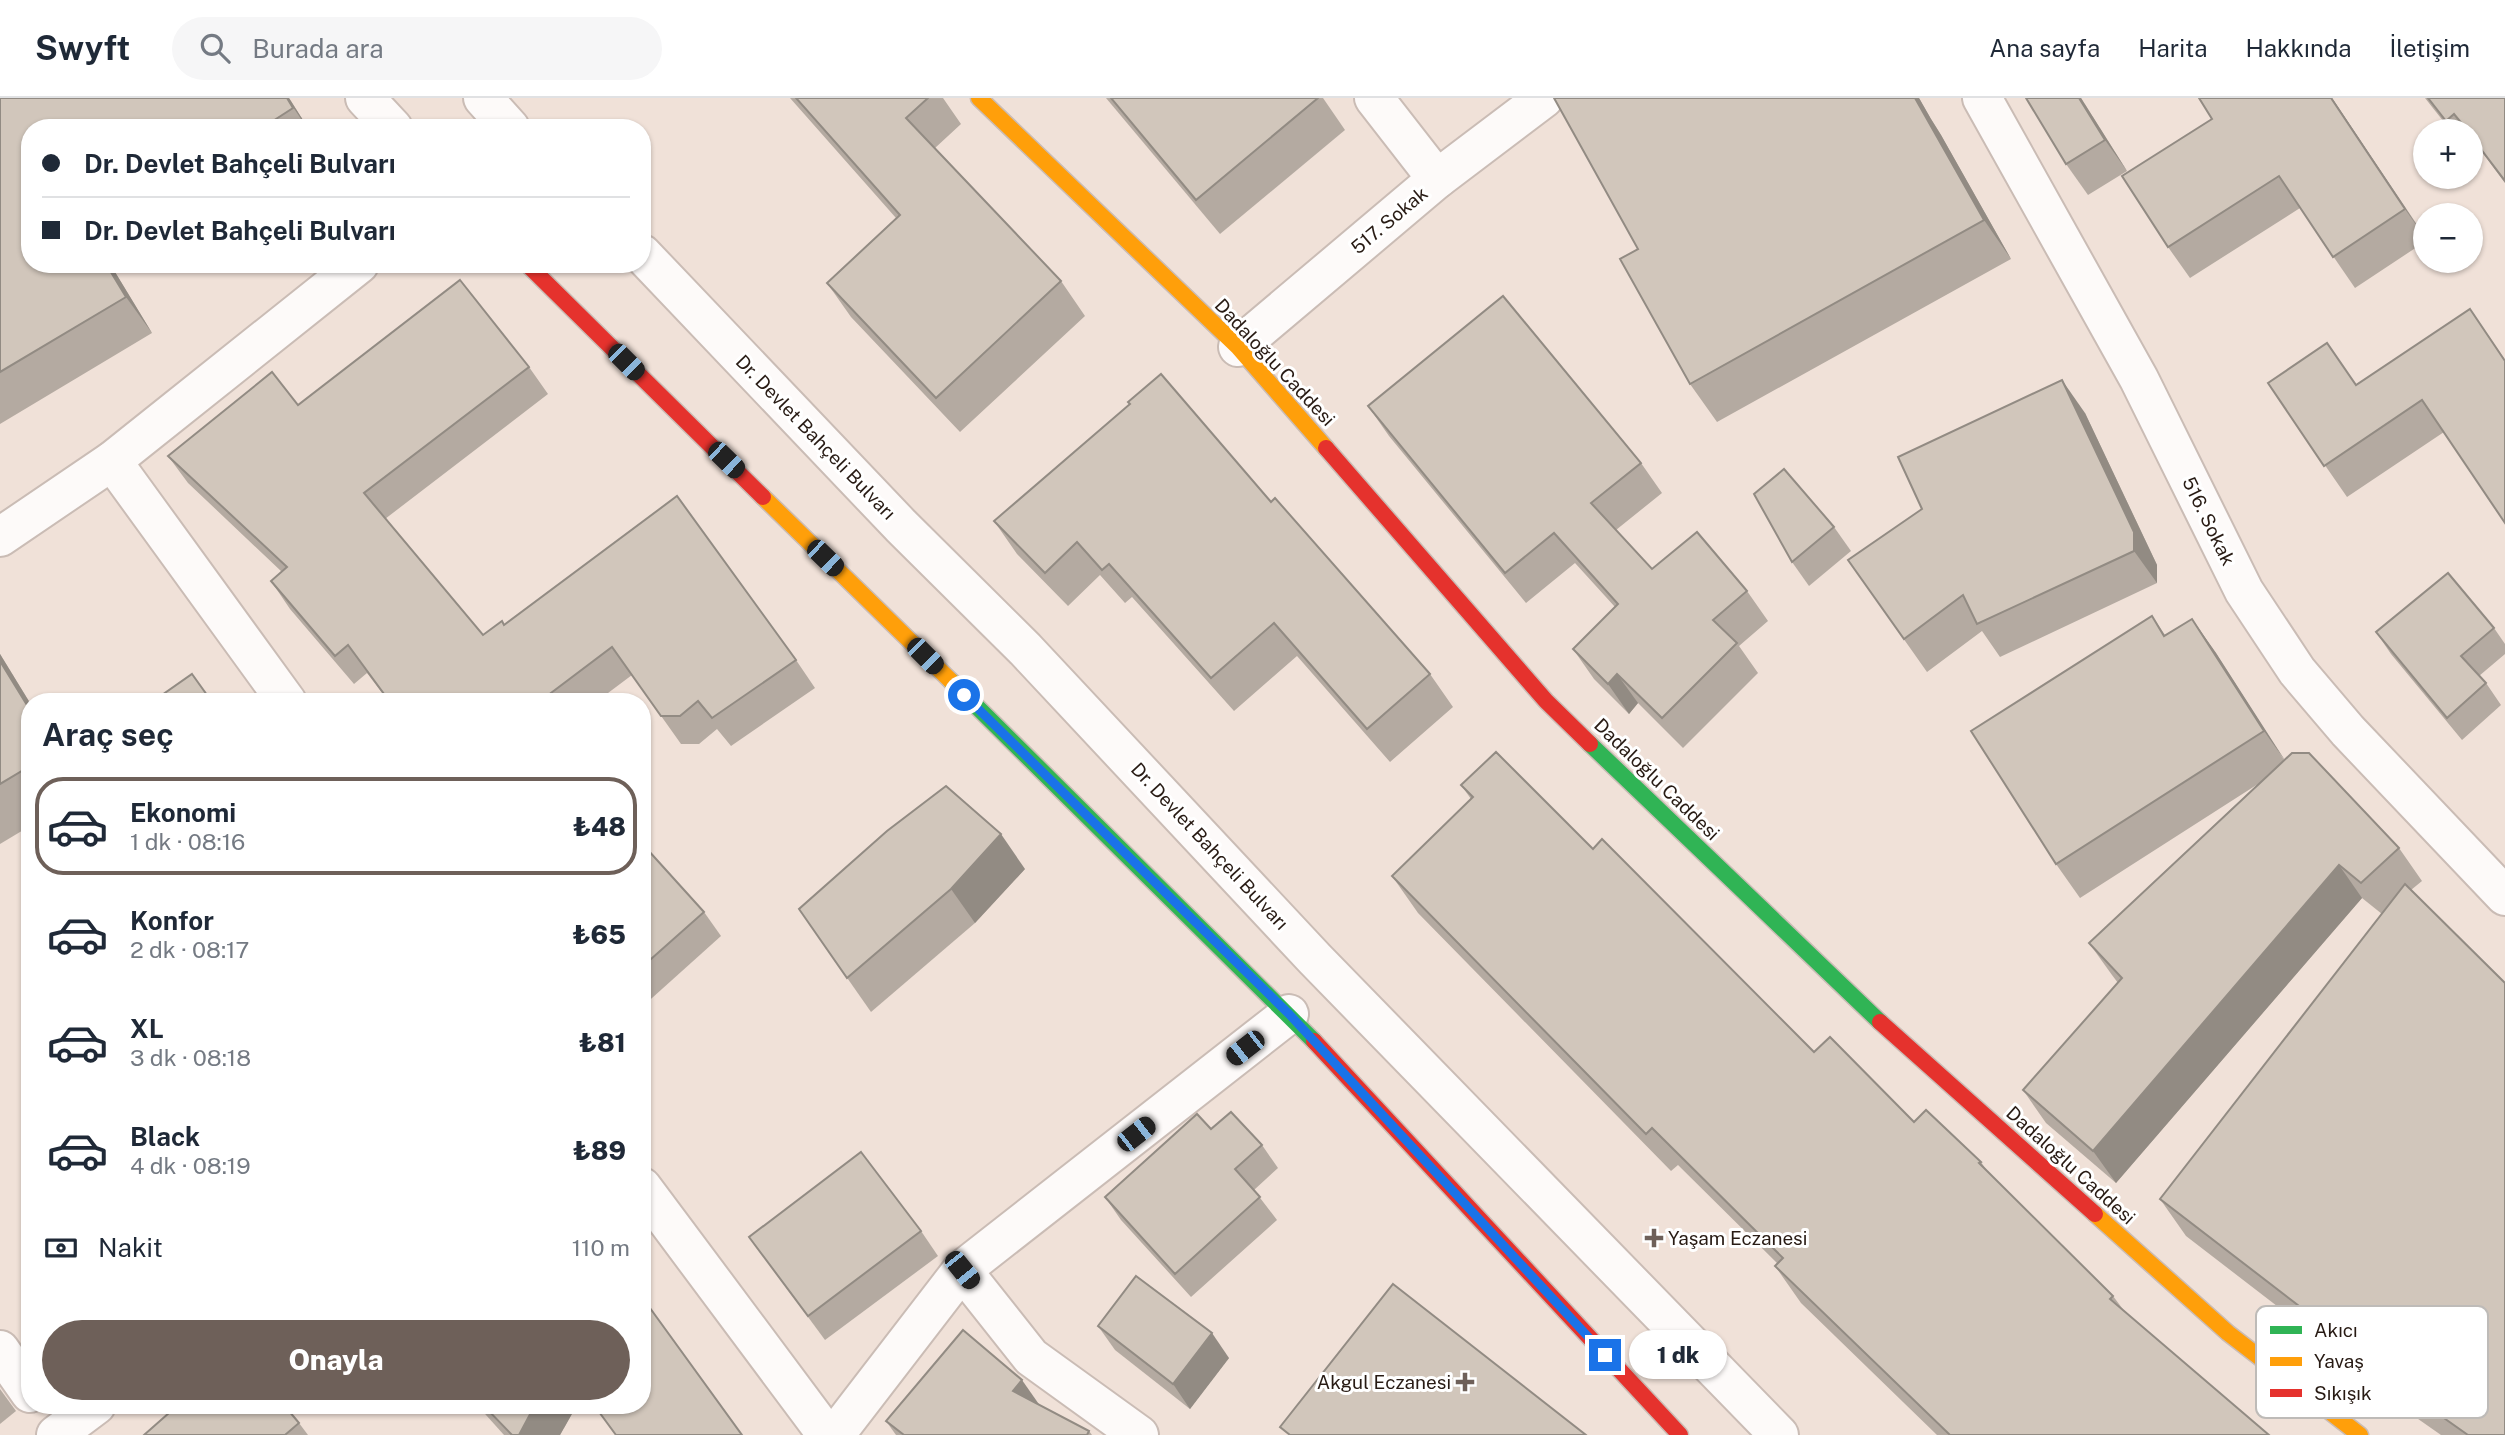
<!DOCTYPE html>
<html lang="tr">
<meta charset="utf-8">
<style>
body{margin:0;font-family:"Public Sans",sans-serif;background:#f6f6f7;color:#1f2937;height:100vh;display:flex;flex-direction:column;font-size:26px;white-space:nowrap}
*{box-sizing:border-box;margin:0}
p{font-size:23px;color:#747a83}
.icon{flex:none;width:38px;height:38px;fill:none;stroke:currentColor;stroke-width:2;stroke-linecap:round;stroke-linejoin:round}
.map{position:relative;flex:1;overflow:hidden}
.panel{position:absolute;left:21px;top:595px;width:630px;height:721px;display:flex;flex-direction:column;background:#fff;border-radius:28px;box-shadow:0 2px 5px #0004}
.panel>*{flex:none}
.top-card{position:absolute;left:21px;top:21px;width:630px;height:154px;border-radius:28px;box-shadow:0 2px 5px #0004;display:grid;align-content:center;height:154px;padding:0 21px;background:#fff}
.buttons{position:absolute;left:2413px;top:21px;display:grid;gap:14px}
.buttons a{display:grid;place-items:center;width:70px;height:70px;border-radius:50%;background:#fff;box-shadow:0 2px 5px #0004;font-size:35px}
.end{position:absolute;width:32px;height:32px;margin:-16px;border:9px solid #1a73e8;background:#fff;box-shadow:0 0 0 4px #fff}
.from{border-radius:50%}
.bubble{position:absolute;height:49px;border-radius:24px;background:#fff;box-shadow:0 2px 5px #0004;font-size:23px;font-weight:800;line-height:49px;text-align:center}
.car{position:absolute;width:21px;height:42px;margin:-21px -10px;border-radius:9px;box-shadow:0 0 5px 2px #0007;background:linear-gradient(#222 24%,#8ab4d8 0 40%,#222 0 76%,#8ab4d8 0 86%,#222 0)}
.top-card b{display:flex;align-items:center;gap:24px;height:66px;font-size:26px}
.top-card b+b{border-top:2px solid #e0e1e3}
.top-card i{width:18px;height:18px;background:#1f2937}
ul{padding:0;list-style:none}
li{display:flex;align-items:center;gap:21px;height:98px;margin:0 14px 10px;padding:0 7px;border:4px solid transparent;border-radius:28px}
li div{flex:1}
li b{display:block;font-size:26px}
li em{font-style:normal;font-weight:800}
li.selected{border-color:#6e6059}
li>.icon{width:63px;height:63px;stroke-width:1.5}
h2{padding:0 21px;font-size:32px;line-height:84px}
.pay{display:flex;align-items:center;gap:18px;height:77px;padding:0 21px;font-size:26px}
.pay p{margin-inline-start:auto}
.action{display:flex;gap:14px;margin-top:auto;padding:14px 21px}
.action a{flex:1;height:80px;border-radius:42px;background:#6e6059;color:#fff;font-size:28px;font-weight:800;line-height:80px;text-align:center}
header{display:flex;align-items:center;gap:42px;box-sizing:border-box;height:98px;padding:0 35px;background:#fff;border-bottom:2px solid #e0e1e3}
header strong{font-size:33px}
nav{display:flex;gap:38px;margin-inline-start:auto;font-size:24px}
.search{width:490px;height:63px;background:#f6f6f7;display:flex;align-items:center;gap:18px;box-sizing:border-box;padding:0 24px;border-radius:38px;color:#747a83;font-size:26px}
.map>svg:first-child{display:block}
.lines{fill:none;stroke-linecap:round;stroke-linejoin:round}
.street-casing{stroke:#cabcb5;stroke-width:42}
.fast-casing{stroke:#cabcb5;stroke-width:19}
.slow-casing{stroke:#cabcb5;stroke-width:19}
.jam-casing{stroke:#cabcb5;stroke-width:19}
.street{stroke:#fdfaf9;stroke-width:38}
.fast{stroke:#30b455;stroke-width:16}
.slow{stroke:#ff9f0a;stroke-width:16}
.jam{stroke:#e5322d;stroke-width:16}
.wall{fill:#b4aaa1}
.shaded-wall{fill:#928b83}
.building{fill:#d1c6bb;stroke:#928b83;stroke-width:2}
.route{stroke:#1a73e8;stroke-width:9}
.poi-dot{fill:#6e6059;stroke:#fff;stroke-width:2.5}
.labels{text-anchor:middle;stroke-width:6;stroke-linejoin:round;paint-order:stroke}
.street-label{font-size:19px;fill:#281b14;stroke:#fff}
.poi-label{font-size:19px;fill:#281b14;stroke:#fff;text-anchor:start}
.key{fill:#fff;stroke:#bebbb8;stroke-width:2}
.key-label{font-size:19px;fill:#281b14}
</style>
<header>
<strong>Swyft</strong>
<div class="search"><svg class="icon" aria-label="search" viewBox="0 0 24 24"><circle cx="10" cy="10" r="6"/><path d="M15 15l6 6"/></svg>Burada ara</div>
<nav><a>Ana sayfa</a><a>Harita</a><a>Hakkında</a><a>İletişim</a></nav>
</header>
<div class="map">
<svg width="2505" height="1337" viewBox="0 0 2505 1337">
<rect width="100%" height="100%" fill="#f0e1d8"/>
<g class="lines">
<g class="street-casing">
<g id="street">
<path d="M365,0L393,30"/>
<path d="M483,0L510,30"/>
<path d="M1374,0L1437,81"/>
<path d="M1982,0L2139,281L2244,493L2297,573L2348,633L2505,798"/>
<path d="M642,156L901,428L1025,551L1315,861L1779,1337"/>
<path d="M1238,249L1437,81L1544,0"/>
<path d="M112,363L287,604"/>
<path d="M0,439L112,363L359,166"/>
<path d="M642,1089L827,1337"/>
<path d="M962,1172L1031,1259L1139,1337"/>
<path d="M0,1252L30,1295"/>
<path d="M56,1337L96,1307"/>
<path d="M835,1337L962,1172L1289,916"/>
</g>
</g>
<g class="fast-casing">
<g id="fast">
<path d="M951,583L1314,943"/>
<path d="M1590,646L1880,924"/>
</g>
</g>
<g class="slow-casing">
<g id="slow">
<path d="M979,0L1238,249L1326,350"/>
<path d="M763,399L951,583"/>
<path d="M2095,1116L2228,1235L2360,1337"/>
</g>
</g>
<g class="jam-casing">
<g id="jam">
<path d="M527,166L763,399"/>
<path d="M1326,350L1546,603L1590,646"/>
<path d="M1880,924L2095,1116"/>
<path d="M1314,943L1680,1337"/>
</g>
</g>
<use href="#street" class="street"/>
<use href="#fast" class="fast"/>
<use href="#slow" class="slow"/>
<use href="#jam" class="jam"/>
</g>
<g class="wall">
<path d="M0,0H289L308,30H30V166H128L115,174L152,235L0,326Z"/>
<path d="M790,0H943L961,26L935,50L1061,183L1085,218L960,334L851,219L827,185L896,120Z"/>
<path d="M1106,0H1323L1345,32L1220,136Z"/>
<path d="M1554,0H1919L1931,21L1941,37L2011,161L1717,324L1690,286L1638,151Z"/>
<path d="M2026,0H2081L2127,73L2088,97L2066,66Z"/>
<path d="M2199,0H2332L2426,140V143L2355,190L2300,110L2190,180L2168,149L2212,21Z"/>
<path d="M2425,0H2505V85L2476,46L2471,50V33H2451Z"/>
<path d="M2470,211L2505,262V425L2444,334L2347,399L2268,285L2357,287Z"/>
<path d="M529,269L548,296L385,421L483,537L504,527L796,562L815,590L731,648L717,631L699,646H681L632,577L596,604H389L367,575L354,586L290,511L271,483L282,474L188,385L168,358L298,307Z"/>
<path d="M1368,308L1641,365L1662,395L1616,432L1652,471L1747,493L1768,523L1739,548L1758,575L1683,650L1638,605L1629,616L1594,581L1573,551L1615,509L1575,465L1526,505L1389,338Z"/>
<path d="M2085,315L2157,467V485L2000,559L1982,533L1927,574L1848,462Z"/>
<path d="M1271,404L1430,576L1453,609L1390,664L1297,558L1234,613L1132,499L1125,505L1100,477L1068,508L1017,456L994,423Z"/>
<path d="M1834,429L1851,453L1809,488L1792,464Z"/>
<path d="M2152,518L2165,537L2192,521L2216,555L2284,662L2399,750L2422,783L2411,792L2505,1337H2441L2351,1274L2338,1255L2186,1138L2160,1101L2382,816L2362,800L2116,1085L2046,1025L2023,992L2118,885L2112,877L2089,845L2258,686L2080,800L2056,766Z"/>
<path d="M2494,530L2505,546V556L2479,578L2486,585L2501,607L2462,642L2391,556L2376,534Z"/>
<path d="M0,556L30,605V728L0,746Z"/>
<path d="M1461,687L1593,751L1814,954L1914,1024L1981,1064L1987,1073L2113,1198L2125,1214L2269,1337H1937L1801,1205L1775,1168L1777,1165L1678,1067L1671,1073L1418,815L1392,778L1471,701Z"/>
<path d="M642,755L704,814L721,838L642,909Z"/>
<path d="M1025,771L975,825L871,914L799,811Z"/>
<path d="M1211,1031L1262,1047L1278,1070L1254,1092L1277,1122L1191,1199L1121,1122L1105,1099Z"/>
<path d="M921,1133L938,1158L825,1242L749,1139Z"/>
<path d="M1098,1228L1229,1260L1190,1311L1115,1252Z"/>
<path d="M0,1291L16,1313L0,1326Z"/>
<path d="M477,1307H577L560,1337H504Z"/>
<path d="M1041,1308L1089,1333L1092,1337H896L886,1323Z"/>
<path d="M299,1325L308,1337H144Z"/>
</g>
<g class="shaded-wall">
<path d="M287,0H289L308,30H307Z"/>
<path d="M1913,0H1919L1931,21L1941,37L2011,161L1984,122Z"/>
<path d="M2079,0H2081L2127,73L2105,42Z"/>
<path d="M2331,0H2332L2426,141L2405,111Z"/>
<path d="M106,166H109L115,174L152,235L126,199Z"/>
<path d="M2062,282L2085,315L2157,467V485L2134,453Z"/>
<path d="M2192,521L2216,555L2288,667L2264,633Z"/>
<path d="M0,556L30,605V612L0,563Z"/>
<path d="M1617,576L1638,605L1629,616L1608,586Z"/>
<path d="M1001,736L1025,771L975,825L951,791Z"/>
<path d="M2339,767L2362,800L2116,1085L2093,1053Z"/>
<path d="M1212,1235L1229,1260L1190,1311L1173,1286Z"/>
<path d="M1022,1282L1043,1312L1013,1293Z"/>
<path d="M535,1307H577L560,1337H519Z"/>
</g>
<g class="building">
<path d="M0,0H287L293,10L262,30H30V166H106L126,199L0,274Z"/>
<path d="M796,0H928L906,20L1061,183L936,300L827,185L900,117Z"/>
<path d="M1111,0H1318L1196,102Z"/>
<path d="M1554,0H1915L1984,122L1690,286L1620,161L1638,151Z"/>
<path d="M2026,0H2079L2105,42L2066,66Z"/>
<path d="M2199,0H2331L2405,111L2333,159L2279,78L2168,149L2122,78L2212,21Z"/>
<path d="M2428,0H2505V83L2471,38V33H2468L2454,16L2446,23Z"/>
<path d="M460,182L529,269L364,395L483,537L502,523L504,527L677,398L796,562L712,620L698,603L680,618H661L612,549L539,604H390L348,547L335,558L271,483L287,469L168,358L272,274L298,307Z"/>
<path d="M1503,198L1641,365L1591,405L1652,471L1697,434L1747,493L1713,522L1737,545L1662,620L1617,576L1608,586L1573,551L1618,506L1554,435L1505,475L1368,308Z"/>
<path d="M2470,211L2505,263V425L2422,302L2324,368L2268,285L2327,245L2356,287Z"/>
<path d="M1161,276L1271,404L1275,400L1430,576L1367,631L1274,525L1211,580L1109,466L1102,472L1077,444L1045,475L994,423L1130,306L1128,304Z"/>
<path d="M2062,282L2134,434V453L1977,526L1963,497L1904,541L1848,462L1922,411L1898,359Z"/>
<path d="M1784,371L1834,429L1792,464L1754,396Z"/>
<path d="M2448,475L2494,530L2461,558L2486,585L2447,620L2376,534Z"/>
<path d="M2152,518L2164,538L2192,521L2264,633L2056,766L1971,633Z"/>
<path d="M0,563L30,612V668L0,686Z"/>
<path d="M192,576L212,604H152Z"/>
<path d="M1496,654L1593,751L1602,741L1814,954L1830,939L1914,1024L1926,1012L1981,1064L1979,1065L2113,1198L2110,1201L2269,1337H1950L1775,1168L1783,1160L1652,1030L1646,1036L1392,778L1473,699L1461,687Z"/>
<path d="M2292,655H2309L2399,750L2361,785L2339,767L2093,1053L2023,992L2122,880L2089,845Z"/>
<path d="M946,688L1001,736L951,791L847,880L799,811L887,733Z"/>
<path d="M647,751L704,814L642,869V755Z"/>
<path d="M2405,786L2505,885V1337H2468L2325,1236L2329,1231L2160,1101Z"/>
<path d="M1231,1014L1262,1047L1235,1071L1260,1099L1175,1176L1105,1099L1197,1016L1211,1031Z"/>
<path d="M861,1054L921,1133L808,1218L749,1139Z"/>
<path d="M1136,1178L1212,1235L1173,1286L1098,1228Z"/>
<path d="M1393,1186L1586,1337H1290L1280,1329Z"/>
<path d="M642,1199L742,1337H616L594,1307H642Z"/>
<path d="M963,1232L1022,1282L1013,1293L1089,1333L1087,1337H904L886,1323Z"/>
<path d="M178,1307H284L299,1325L285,1337H144Z"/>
<path d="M483,1307H535L519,1337H512Z"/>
</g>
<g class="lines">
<path class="route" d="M964,597L1289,916L1605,1257"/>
</g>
<g class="poi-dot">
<path d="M1650.5 1129.5h7v7h7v7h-7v7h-7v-7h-7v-7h7z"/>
<path d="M1461.5 1273.5h7v7h7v7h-7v7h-7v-7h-7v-7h7z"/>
</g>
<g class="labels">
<g class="street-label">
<text transform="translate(1389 122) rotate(-40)" y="7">517. Sokak</text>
<text transform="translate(1275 264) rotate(47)" y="7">Dadaloğlu Caddesi</text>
<text transform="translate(816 339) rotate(46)" y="7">Dr. Devlet Bahçeli Bulvarı</text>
<text transform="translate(2209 423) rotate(64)" y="7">516. Sokak</text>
<text transform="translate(1657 681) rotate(44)" y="7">Dadaloğlu Caddesi</text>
<text transform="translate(1210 748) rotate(47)" y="7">Dr. Devlet Bahçeli Bulvarı</text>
<text transform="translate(2071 1067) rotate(42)" y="7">Dadaloğlu Caddesi</text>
</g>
<g class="poi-label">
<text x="1668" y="1147">Yaşam Eczanesi</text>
<text x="1451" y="1291" text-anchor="end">Akgul Eczanesi</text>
</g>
</g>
<rect x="2256" y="1208" width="232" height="112" rx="10" class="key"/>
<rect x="2270" y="1228" width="32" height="8" fill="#30b455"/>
<rect x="2270" y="1259" width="32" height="9" fill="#ff9f0a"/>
<rect x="2270" y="1291" width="32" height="8" fill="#e5322d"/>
<g class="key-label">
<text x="2314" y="1239">Akıcı</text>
<text x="2314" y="1270">Yavaş</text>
<text x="2314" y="1302">Sıkışık</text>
</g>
</svg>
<div class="buttons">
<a>+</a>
<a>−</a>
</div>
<i class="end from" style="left:964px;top:597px"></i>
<i class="end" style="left:1605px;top:1257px"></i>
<div class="bubble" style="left:1629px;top:1232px;width:98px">1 dk</div>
<i class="car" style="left:626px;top:264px;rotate:135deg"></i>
<i class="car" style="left:726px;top:362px;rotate:134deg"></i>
<i class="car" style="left:825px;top:460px;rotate:134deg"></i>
<i class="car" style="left:925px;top:558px;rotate:135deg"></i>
<i class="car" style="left:1245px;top:950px;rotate:232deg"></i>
<i class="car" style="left:1136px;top:1036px;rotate:52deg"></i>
<i class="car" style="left:962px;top:1172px;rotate:141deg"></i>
<div class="top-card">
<b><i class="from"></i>Dr. Devlet Bahçeli Bulvarı</b>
<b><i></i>Dr. Devlet Bahçeli Bulvarı</b>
</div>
<section class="panel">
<h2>Araç seç</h2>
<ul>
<li class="selected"><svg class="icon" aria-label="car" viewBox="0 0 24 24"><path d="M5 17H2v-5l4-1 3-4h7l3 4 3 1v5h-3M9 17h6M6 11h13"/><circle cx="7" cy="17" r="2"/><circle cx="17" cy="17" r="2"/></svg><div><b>Ekonomi</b><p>1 dk · 08:16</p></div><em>₺48</em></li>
<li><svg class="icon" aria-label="car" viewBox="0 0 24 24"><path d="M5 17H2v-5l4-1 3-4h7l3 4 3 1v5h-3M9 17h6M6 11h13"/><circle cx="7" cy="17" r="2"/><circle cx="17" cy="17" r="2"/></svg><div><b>Konfor</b><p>2 dk · 08:17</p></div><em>₺65</em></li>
<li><svg class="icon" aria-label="car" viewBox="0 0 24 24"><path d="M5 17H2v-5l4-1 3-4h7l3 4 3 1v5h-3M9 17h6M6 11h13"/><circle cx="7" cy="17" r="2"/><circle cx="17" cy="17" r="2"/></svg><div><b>XL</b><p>3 dk · 08:18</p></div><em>₺81</em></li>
<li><svg class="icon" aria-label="car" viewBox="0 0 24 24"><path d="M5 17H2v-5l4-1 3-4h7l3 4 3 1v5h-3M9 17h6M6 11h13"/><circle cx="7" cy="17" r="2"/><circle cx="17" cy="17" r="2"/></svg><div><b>Black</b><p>4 dk · 08:19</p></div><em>₺89</em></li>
</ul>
<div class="pay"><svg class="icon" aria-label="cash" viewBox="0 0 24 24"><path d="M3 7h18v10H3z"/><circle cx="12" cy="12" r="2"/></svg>Nakit<p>110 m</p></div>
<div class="action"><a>Onayla</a></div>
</section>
</div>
